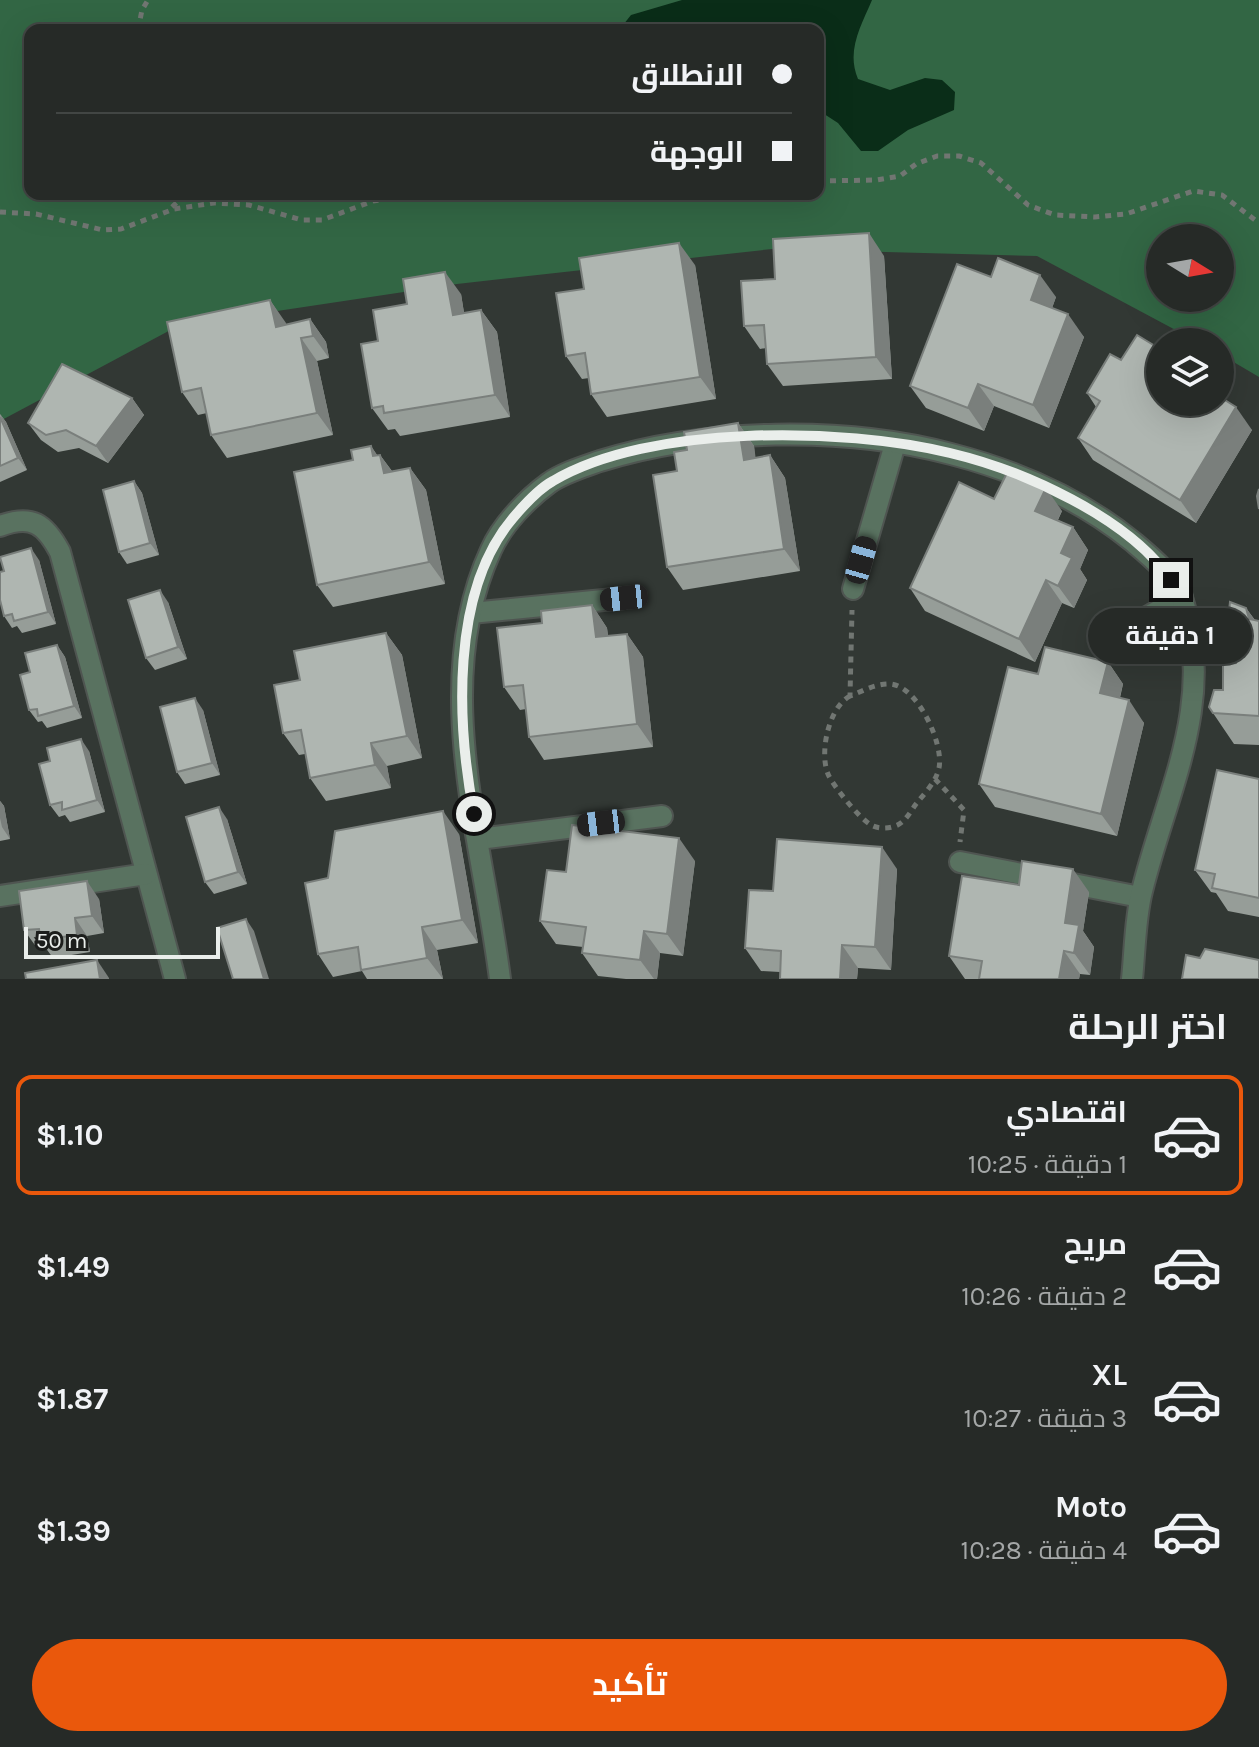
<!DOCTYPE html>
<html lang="ar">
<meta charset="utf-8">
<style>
body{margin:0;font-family:Karla,Cairo,sans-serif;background:#2e322f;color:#f1f3f6;direction:rtl;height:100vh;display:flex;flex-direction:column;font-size:30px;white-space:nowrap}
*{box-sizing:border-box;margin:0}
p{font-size:26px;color:#a4a7a7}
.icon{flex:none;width:44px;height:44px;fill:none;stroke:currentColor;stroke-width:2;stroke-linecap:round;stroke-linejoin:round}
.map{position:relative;height:979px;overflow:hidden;direction:ltr}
.panel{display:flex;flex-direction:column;background:#262a27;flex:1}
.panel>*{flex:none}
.guide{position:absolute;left:24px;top:24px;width:800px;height:176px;border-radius:16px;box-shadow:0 8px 32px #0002,0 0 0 2px #424644;direction:rtl;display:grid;align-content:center;height:176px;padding:0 32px;background:#262a27}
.needle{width:52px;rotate:101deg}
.controls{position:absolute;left:1146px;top:224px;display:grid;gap:16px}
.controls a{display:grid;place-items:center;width:88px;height:88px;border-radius:50%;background:#262a27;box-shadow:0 8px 32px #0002,0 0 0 2px #424644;font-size:40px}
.scale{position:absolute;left:24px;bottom:20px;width:196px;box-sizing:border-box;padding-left:8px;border:4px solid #eaeeeb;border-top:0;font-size:22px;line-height:28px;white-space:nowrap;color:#eaeeeb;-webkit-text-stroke:6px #1c1e1c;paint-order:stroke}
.end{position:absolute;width:36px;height:36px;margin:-18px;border:10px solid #eaeeeb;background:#111;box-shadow:0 0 0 4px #111}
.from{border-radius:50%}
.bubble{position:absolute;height:56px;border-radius:28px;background:#262a27;box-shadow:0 8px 32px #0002,0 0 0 2px #424644;font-size:26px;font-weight:700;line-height:56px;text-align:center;direction:rtl}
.car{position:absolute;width:24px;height:48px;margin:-24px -12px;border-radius:10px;box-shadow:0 0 6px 2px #0007;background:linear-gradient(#222 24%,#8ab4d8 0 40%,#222 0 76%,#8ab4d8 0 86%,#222 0)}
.guide b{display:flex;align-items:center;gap:28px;height:76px;font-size:30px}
.guide b+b{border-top:2px solid #424644}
.guide i{width:20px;height:20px;background:#f1f3f6}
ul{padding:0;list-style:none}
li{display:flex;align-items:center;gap:24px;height:120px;margin:0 16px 12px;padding:0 16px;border:4px solid transparent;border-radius:16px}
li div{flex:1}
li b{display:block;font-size:30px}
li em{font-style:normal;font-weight:700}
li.on{border-color:#ea580c}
li>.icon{width:72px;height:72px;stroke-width:1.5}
h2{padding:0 32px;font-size:36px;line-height:96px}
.cta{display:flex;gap:16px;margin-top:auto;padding:16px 32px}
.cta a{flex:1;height:92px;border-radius:48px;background:#ea580c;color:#fff;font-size:32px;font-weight:700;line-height:92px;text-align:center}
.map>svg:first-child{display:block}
.green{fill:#326644;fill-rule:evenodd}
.water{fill:#0a2d18}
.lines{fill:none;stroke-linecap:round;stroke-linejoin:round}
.minor-casing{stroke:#4f5551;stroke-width:24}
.path{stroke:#717672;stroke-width:5;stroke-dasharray:6 6;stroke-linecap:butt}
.minor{stroke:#597260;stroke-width:20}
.wall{fill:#969d98}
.shaded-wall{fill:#7a7f7c}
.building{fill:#afb6b1;stroke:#7a7f7c;stroke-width:2}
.route{stroke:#eaeeeb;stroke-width:10}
</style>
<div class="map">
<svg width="1259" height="979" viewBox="0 0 1259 979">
<rect width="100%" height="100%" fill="#323834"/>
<path class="green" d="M0,0H1259V377L1220,354V342H1198L1037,256L772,249L457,284L178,326L0,421ZM30,30H818V194H30ZM1160,238H1220V298H1160Z"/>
<path class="water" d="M682,0H872C861,26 846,51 858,79L890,90L925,78L942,80L955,92L954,110L908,130L878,151H861L838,123L818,110V30H619L631,15Z"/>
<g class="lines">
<g class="minor-casing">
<g id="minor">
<path d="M0,526C32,514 45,524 60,552L175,979"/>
<path d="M853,589L895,444"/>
<path d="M471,613L624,598"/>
<path d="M1109,639L1182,597"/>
<path d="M479,839L662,816"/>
<path d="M960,862L1140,897"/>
<path d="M0,896L146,874"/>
<path d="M500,979C483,841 429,684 491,550C502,525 527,499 549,483C563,473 583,467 600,461C705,428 846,426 951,454C1017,471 1079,498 1132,541C1151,557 1175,576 1183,601C1216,703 1166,793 1142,891C1135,919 1135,950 1132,979"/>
</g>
</g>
<g class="path">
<path d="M138,30L142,10L148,0"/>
<path d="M818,181L877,180L900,176L916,164L937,156H959L981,163L1028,205L1055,215L1095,217L1126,214L1193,191L1222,195L1259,223"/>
<path d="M172,207L186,194"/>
<path d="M0,212L36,214L103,230L121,229L174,209L214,203L249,205L302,220H322L373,201L419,194"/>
<path d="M850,696C829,707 819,752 828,774C833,786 860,819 871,825C878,829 888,829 895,826C905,823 910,812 916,804C924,794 936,782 939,768C944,744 918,687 891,684C877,683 863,691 850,696L852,610"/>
<path d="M935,779L964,810L960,842"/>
</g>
<use href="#minor" class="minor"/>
</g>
<g class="wall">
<path d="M884,256L892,379L783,386L767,364L766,348L760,349L744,326Z"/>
<path d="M695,265L716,399L607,417L591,394L589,378L582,379L566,356L584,289Z"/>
<path d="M991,277L1056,297L1052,308L1084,337L1049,428L994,406L984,431L926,408L910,386Z"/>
<path d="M461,294L464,313L481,310L497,332L510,417L400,436L395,429L388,430L372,408L378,341Z"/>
<path d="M270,300L286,325L310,319L326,342L329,358L317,361L333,435L227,458L211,435L207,413L198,415L182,392Z"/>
<path d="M1121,360L1252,430L1196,523L1093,460L1078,438L1096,407L1087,393Z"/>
<path d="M132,398L144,415L108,463L79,448L58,452L41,440L28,423Z"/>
<path d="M0,414L6,422L27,470L0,482Z"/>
<path d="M738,423L754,446L755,458L770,455L785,478L800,571L683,590L667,567L677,471L687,450Z"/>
<path d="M371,446L377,455H380L392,471L410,468L426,490L445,584L333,607L317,585L353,460Z"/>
<path d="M134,481L142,493L159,555L127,564L119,552Z"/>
<path d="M994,499L1062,511L1058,520L1073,527L1088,550L1080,569L1087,580L1074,608L1062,603L1035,662L925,611L910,588Z"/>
<path d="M39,560L56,624L22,633L17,626L12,628L4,616Z"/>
<path d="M168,602L187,659L155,670L146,658Z"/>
<path d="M592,605L607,628L608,636L627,634L643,657L653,747L544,760L529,737L526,709L520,710L504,687L542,623Z"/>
<path d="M1246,608L1255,620L1259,621V745L1234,744L1213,713L1236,663L1237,654L1226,638Z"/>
<path d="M386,633L402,655L422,758L387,766L391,788L326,801L310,778L305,754L299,755L283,733L300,680Z"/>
<path d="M57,645L65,657L82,718L47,728L42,721L38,722L29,710Z"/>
<path d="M1108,662L1123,684L1120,698L1144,723L1117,836L995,807L979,784L1038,674Z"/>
<path d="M203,710L220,775L185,784L177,772Z"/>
<path d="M89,751L105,812L70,822L65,815L59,817L50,805Z"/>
<path d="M1259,779V917L1228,911L1216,893L1211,892L1195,870Z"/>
<path d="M0,801L4,806L10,839L0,841Z"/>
<path d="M227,819L247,884L214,894L205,882Z"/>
<path d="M459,834L478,943L437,950L443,979H367L362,971L333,977L318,954L328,878Z"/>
<path d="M695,861L683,956L660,953L657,979H626L598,976L582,953L583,947L556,944L540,921L566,872Z"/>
<path d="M897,869L891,970L858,968L857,979H780V972L761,971L745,948L773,891Z"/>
<path d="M1019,885L1089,892L1083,931L1094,947L1090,975L1080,974L1079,979H965L949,956Z"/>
<path d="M99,899L104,933L87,936L90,952L53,958L45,947L37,948L24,930Z"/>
</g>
<g class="shaded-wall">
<path d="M869,233L884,256L892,379L876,357Z"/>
<path d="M679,243L695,265L716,399L700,377Z"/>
<path d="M445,272L461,294L468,337L453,315Z"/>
<path d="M1040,275L1056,297L1047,322L1031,300Z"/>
<path d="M270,300L286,323L292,349L276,327Z"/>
<path d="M481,310L497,332L510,417L495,395Z"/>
<path d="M1068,314L1084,337L1049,428L1033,405Z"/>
<path d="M310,319L326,342L329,358L313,336Z"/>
<path d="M301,338L317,361L333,435L317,413Z"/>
<path d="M1220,368L1228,380L1220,393Z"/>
<path d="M978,384L994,406L984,431L968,408Z"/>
<path d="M132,398L144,415L108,463L96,446Z"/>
<path d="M1236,407L1252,430L1196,523L1180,500Z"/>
<path d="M0,414L6,422L27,470L18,458Z"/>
<path d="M738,423L754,446L759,482L744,460Z"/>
<path d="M371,446L381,461L380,455L396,477L399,496L373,456Z"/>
<path d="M770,455L785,478L800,571L784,549Z"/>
<path d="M410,468L426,490L445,584L429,562Z"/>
<path d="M134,481L142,493L159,555L150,543Z"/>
<path d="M1046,488L1062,511L1051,533L1035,511Z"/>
<path d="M1073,527L1088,550L1080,569L1087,580L1074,608L1058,586L1061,553Z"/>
<path d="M31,548L39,560L56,624L48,612Z"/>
<path d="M1046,580L1062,603L1035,662L1019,639Z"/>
<path d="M160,590L168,602L187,659L178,647Z"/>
<path d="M592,605L607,628L611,660L596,637Z"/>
<path d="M1246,608L1259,626L1249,619Z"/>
<path d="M386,633L402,655L422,758L407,736Z"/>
<path d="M627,634L643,657L653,747L637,724Z"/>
<path d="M57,645L65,657L82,718L74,706Z"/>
<path d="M1108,662L1123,684L1115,716L1100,693Z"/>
<path d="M195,698L203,710L220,775L212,763Z"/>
<path d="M1129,700L1144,723L1117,836L1101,814Z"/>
<path d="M81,739L89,751L105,812L97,800Z"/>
<path d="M371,743L387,766L391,788L375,765Z"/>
<path d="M0,801L4,806L10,839L2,827L0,818Z"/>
<path d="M219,807L227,819L247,884L238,872Z"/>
<path d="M443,811L459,834L478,943L462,920Z"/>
<path d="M679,838L695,861L683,956L667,934Z"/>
<path d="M882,847L897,869L891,970L875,947Z"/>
<path d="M1073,869L1089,892L1083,931L1094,947L1090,975L1074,953L1065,923Z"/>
<path d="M87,881L99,899L104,933L92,916Z"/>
<path d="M75,918L87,936L90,952L77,935Z"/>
<path d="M246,919L254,931L269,979H264Z"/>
<path d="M422,927L437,950L443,979L427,958Z"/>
<path d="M644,931L660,953L657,979H654L640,960Z"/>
<path d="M842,945L858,968L857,979H840Z"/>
<path d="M1064,951L1080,974L1079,979H1059Z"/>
<path d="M97,960L109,978V979H100Z"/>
</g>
<g class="building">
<path d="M869,233L876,357L767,364L764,325L744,326L741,281L775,279L773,239Z"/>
<path d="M679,243L700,377L591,394L585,353L566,356L556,293L584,289L579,258Z"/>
<path d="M998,258L1040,275L1031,300L1068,314L1033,405L978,384L968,408L910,386L957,264L991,277Z"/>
<path d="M445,272L453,315L481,310L495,395L384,413L383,406L372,408L361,344L378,341L373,310L407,304L403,279Z"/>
<path d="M270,300L276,327L310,319L313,336L301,338L317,413L211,435L201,388L182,392L167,322Z"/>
<path d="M1137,335L1160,349V402H1220V397L1236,407L1180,500L1078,438L1100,401L1087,393L1110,354L1121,360Z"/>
<path d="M1178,337L1187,342H1175Z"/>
<path d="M62,364L132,398L96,446L66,430L46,435L28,423Z"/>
<path d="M0,417L18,458L0,466Z"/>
<path d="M738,423L744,460L770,455L784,549L667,567L653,475L677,471L674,452L687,450L684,432Z"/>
<path d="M371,446L373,456L380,455L384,473L410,468L429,562L317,585L294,472L353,460L351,450Z"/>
<path d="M1008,471L1046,488L1035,511L1073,527L1061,553L1072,558L1058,586L1046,580L1019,639L910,588L959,482L994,499Z"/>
<path d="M134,481L150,543L119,552L103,490Z"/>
<path d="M1259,489V509L1257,496Z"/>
<path d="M31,548L48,612L14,621L12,614L4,616L0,600V572L4,571L0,557Z"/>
<path d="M160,590L178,647L146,658L128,600Z"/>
<path d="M1230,602L1246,608L1249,619L1259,621V716L1213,713L1209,707L1214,690H1223V664L1236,663L1238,651L1226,638Z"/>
<path d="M592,605L596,637L627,634L637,724L529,737L523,685L504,687L497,628L542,623L541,611Z"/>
<path d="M386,633L407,736L371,743L375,765L310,778L301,730L283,733L274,685L300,680L294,651Z"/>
<path d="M57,645L74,706L38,716L37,709L29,710L20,675L30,672L25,653Z"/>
<path d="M1045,647L1108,662L1100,693L1129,700L1101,814L979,784L1008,667L1038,674Z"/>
<path d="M195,698L212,763L177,772L160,707Z"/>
<path d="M81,739L97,800L62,810V802L50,805L39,764L50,761L47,748Z"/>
<path d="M1217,770L1259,779V898L1212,888L1215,874L1195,870Z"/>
<path d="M219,807L238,872L205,882L186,817Z"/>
<path d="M443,811L462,920L422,927L427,958L361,970L358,947L318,954L305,883L328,878L335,831Z"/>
<path d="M572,825L679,838L667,934L644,931L640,960L582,953L586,927L540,921L547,870L566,872Z"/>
<path d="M777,839L882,847L875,947L842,945L840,979H780L781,951L745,948L749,890L773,891Z"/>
<path d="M1022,861L1073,869L1065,923L1079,925L1074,953L1064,951L1059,979H979L982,961L949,956L962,876L1019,885Z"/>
<path d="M87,881L92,916L75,918L77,935L40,940L39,929L24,930L19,891Z"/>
<path d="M246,919L264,979H233L217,928Z"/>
<path d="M1205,949L1259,960V979H1182L1186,955L1200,958Z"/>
<path d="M97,960L100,979H26L25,973Z"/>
</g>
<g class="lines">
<path class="route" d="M474,814C457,725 450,592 513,518C524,505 538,489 553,481C649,424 843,427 950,453C1022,470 1128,517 1171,580"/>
</g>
</svg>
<div class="controls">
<a><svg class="needle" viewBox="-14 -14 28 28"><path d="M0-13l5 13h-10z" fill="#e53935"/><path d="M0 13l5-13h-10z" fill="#a4a7a7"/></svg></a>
<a><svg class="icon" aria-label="layers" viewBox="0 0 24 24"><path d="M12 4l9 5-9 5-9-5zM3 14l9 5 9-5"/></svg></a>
</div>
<div class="scale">50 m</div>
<i class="end from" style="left:474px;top:814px"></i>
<i class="end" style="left:1171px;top:580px"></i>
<div class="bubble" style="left:1088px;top:608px;width:164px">1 دقيقة</div>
<i class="car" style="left:861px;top:560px;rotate:16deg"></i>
<i class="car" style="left:624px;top:598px;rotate:264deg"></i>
<i class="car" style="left:601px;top:823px;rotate:263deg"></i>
<div class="guide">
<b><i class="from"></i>الانطلاق</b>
<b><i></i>الوجهة</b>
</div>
</div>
<section class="panel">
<h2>اختر الرحلة</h2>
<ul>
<li class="on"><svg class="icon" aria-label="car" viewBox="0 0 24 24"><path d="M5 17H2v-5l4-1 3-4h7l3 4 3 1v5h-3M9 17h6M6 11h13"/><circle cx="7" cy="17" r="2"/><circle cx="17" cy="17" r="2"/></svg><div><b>اقتصادي</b><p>1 دقيقة · 10:25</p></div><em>$1.10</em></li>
<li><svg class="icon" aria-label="car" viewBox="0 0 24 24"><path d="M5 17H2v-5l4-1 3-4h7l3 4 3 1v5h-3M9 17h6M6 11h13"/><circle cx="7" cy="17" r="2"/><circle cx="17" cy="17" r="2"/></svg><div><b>مريح</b><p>2 دقيقة · 10:26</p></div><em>$1.49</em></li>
<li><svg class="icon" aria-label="car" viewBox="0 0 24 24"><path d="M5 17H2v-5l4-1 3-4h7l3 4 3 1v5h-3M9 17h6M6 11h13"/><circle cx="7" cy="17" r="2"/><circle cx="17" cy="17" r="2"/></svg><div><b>XL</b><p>3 دقيقة · 10:27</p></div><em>$1.87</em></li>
<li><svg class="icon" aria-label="car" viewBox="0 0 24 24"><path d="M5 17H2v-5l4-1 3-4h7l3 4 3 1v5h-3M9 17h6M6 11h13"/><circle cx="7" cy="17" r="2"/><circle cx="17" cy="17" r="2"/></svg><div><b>Moto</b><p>4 دقيقة · 10:28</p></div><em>$1.39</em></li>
</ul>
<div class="cta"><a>تأكيد</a></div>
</section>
